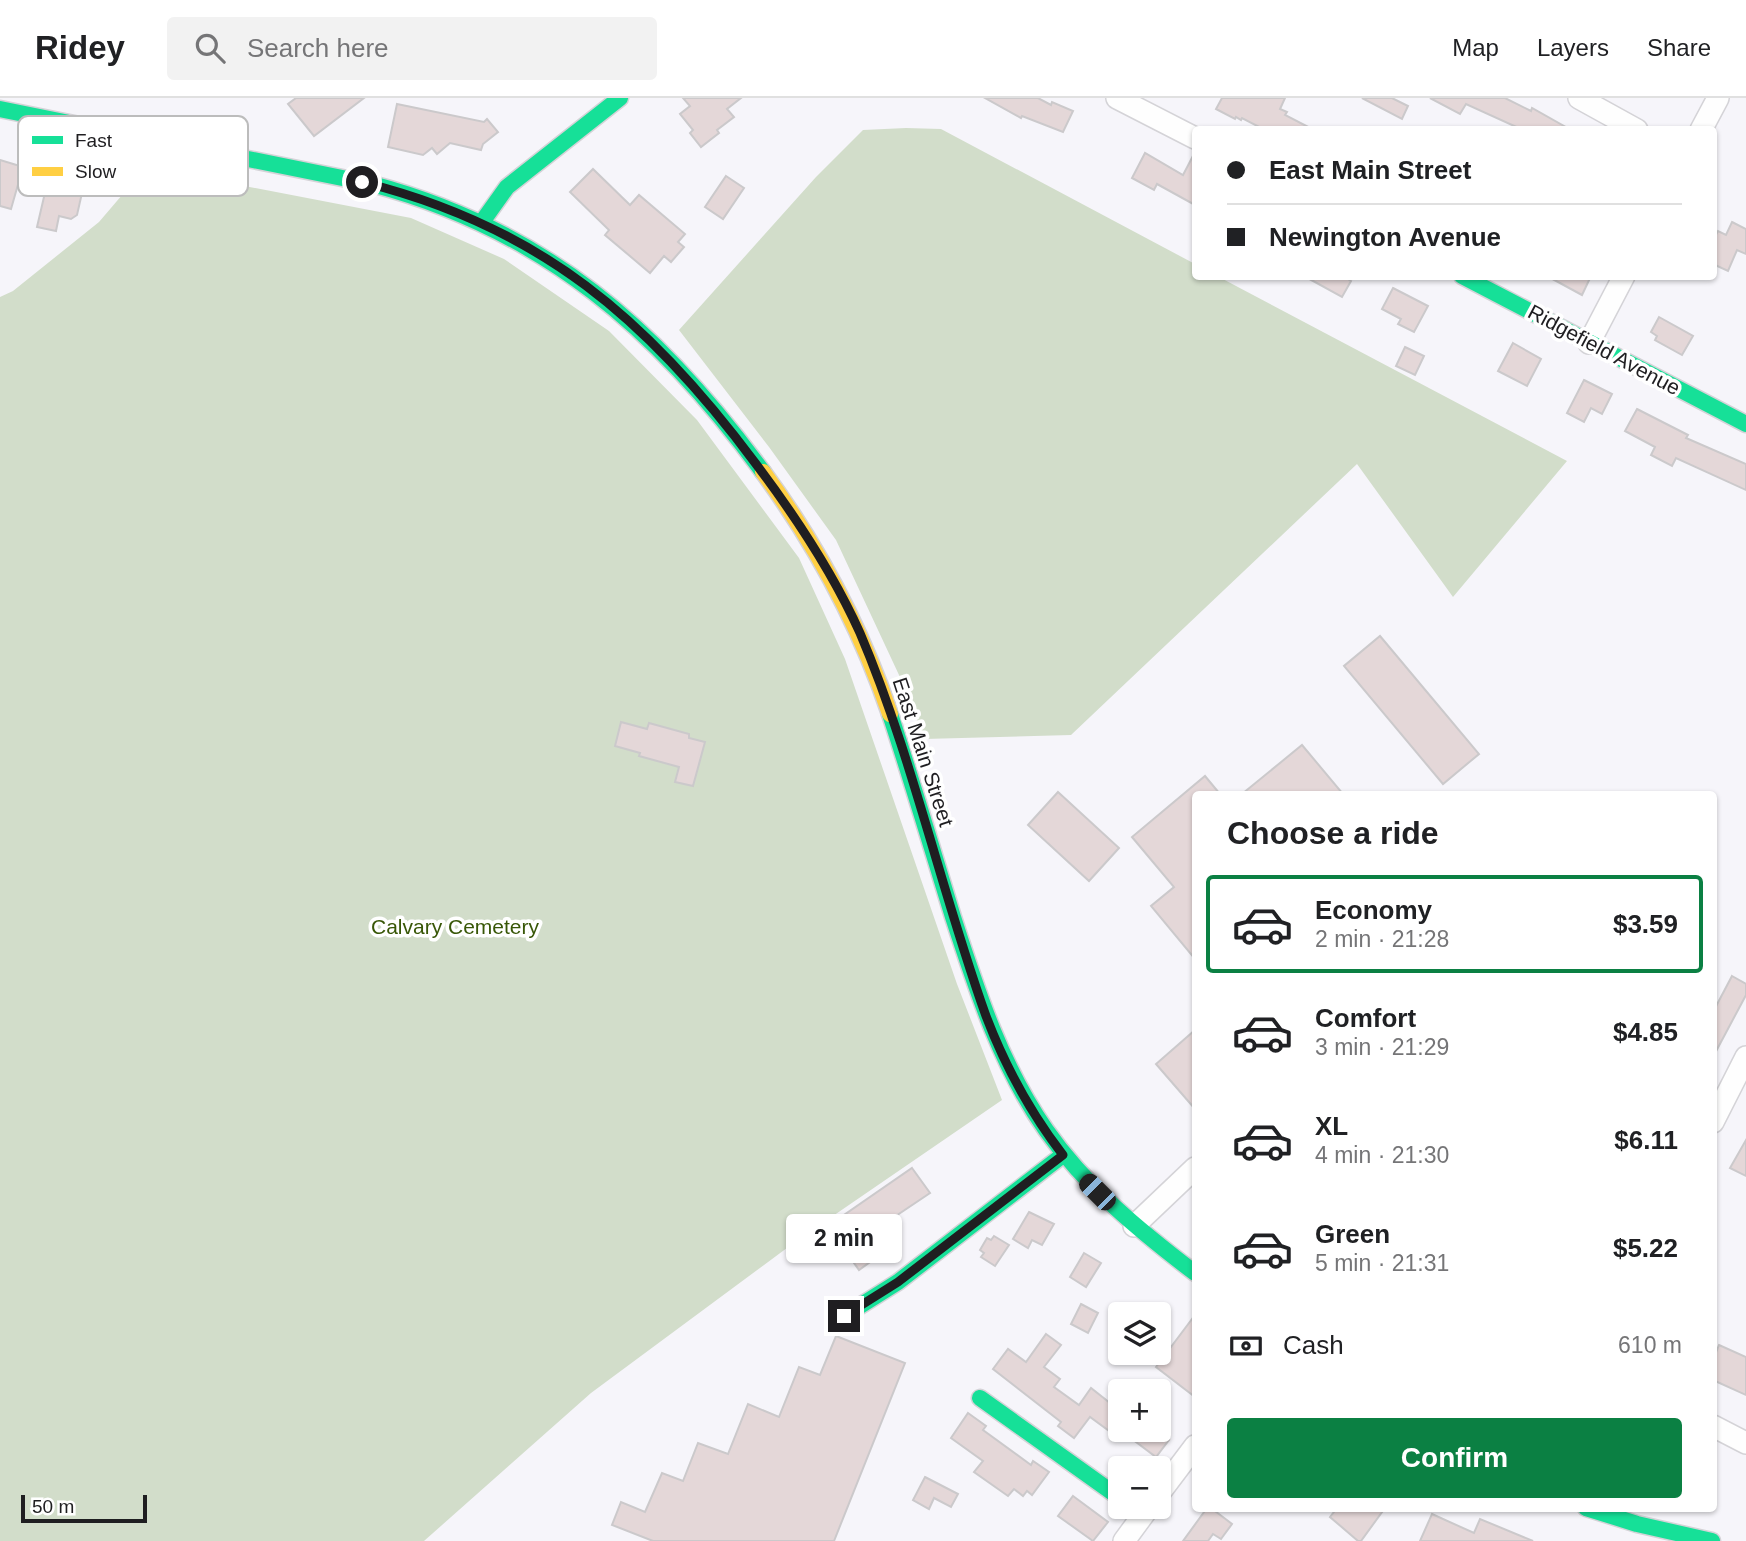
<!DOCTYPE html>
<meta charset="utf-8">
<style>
body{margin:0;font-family:Helvetica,sans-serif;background:#f2f2f2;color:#202124;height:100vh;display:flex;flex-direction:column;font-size:26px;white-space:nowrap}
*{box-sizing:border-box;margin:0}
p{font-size:23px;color:#757577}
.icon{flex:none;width:38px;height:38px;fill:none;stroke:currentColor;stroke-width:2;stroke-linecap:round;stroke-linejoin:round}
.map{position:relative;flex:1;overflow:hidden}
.details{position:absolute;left:1192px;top:693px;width:525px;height:721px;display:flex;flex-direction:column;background:#fff;border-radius:7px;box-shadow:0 2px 5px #0004}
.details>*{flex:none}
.hud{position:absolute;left:1192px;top:28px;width:525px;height:154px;border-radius:7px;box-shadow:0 2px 5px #0004;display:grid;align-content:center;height:154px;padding:0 35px;background:#fff}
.controls{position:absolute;left:1108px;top:1204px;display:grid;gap:14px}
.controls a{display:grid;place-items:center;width:63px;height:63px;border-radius:7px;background:#fff;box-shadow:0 2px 5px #0004;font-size:35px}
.scale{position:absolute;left:21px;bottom:18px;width:126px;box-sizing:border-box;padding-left:7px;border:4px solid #1f1e21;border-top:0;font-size:19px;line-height:24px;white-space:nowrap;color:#1f1e21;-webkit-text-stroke:5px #fff;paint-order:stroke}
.end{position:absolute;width:32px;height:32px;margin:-16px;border:9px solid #1f1e21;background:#fff;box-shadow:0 0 0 4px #fff}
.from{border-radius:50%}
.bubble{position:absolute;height:49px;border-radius:7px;background:#fff;box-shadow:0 2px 5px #0004;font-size:23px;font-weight:700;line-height:49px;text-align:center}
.car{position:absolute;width:21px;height:42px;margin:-21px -10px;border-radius:9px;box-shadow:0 0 5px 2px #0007;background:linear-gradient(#222 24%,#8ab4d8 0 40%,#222 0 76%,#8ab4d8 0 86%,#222 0)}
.hud b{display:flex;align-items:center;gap:24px;height:66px;font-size:26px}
.hud b+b{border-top:2px solid #e0e0e0}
.hud i{width:18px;height:18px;background:#202124}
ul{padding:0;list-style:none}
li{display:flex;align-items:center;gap:21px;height:98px;margin:0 14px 10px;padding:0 21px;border:4px solid transparent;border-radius:7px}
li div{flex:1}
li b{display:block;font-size:26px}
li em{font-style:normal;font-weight:700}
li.selected{border-color:#0b8043}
li>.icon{width:63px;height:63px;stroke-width:1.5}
h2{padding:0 35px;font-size:32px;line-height:84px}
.pay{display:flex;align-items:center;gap:18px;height:77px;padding:0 35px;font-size:26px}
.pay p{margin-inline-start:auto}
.cta{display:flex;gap:14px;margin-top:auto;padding:14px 35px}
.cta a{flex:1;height:80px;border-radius:7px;background:#0b8043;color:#fff;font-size:28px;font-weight:700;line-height:80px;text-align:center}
header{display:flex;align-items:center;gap:42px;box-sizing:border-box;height:98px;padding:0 35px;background:#fff;border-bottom:2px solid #e0e0e0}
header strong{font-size:33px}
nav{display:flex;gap:38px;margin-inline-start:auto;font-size:24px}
.search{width:490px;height:63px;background:#f2f2f2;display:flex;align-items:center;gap:18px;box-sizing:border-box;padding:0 24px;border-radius:7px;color:#757577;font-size:26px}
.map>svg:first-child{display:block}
.green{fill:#d2ddca}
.building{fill:#e4d7d8;stroke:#cbc9cb;stroke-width:2}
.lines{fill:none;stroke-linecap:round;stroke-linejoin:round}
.street-casing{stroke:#d4d3d7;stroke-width:24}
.fast-casing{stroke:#d4d3d7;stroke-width:19}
.slow-casing{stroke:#d4d3d7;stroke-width:19}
.street{stroke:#fefefe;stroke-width:21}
.fast{stroke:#16e098;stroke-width:16}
.slow{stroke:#ffcf43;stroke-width:16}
.route{stroke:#1f1e21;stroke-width:9}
.labels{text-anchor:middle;stroke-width:7;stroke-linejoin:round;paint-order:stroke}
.street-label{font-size:21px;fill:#1f1e21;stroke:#fff}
.park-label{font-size:21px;fill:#385707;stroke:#fff}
.key{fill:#fff;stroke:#bcbcbc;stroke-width:2}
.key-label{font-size:19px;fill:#1f1e21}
</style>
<header>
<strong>Ridey</strong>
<div class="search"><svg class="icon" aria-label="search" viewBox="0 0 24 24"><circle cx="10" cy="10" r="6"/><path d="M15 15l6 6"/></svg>Search here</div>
<nav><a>Map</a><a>Layers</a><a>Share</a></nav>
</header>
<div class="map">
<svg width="1746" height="1443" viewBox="0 0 1746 1443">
<rect width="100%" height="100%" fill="#f6f5fa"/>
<g class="green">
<path d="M906,30L941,31L1195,166V178L1219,179L1567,363L1453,499L1357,366L1071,637L924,641L906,592L836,442L769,349L679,232L816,79L863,32Z"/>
<path d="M146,69L411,120L504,161L609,233L697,322L799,460L845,561L957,886L1002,1002L795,1144L591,1295L424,1443H0V199L13,193L99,124Z"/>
</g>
<g class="building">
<path d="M296,0H364L314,38L288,6Z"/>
<path d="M683,0H741L727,11L734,19L717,32L719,35L701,49L690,35L693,32L680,16L690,8Z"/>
<path d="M985,0H1038L1051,7L1052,4L1073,13L1063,34L1022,18L1021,20Z"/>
<path d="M1222,0H1285L1280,11L1287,14L1285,17L1314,32H1265L1242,20L1241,22L1236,19L1235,21L1216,11Z"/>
<path d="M1362,0H1392L1408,8L1402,21Z"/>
<path d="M1430,0H1505L1531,13L1532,10L1571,32H1523L1466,6L1460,16Z"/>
<path d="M397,6L484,24L487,21L498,34L483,46L481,52L450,45L437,56L432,50L423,57L388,49Z"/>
<path d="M1195,54V107L1157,86L1154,92L1132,80L1145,55L1183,77Z"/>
<path d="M0,62L23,69L11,111L0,108Z"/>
<path d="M593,71L630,107L639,97L685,136L678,144L684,149L671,164L664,158L650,175L605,137L609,132L570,94Z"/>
<path d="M726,78L744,90L723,121L705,109Z"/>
<path d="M47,86L82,95L77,117L71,121L59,118L56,133L37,129Z"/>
<path d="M1732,124L1746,131V156L1737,152L1728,173L1713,166V142L1718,133L1726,137Z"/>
<path d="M1304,178H1343L1351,183L1342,199Z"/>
<path d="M1547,178H1591L1582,197Z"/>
<path d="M1393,190L1428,208L1414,234L1398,226L1401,221L1382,211Z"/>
<path d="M1659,219L1693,238L1682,257L1655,242L1657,238L1651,234Z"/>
<path d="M1513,245L1541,261L1527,288L1498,273Z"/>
<path d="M1405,249L1424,258L1415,277L1396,268Z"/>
<path d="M1584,282L1612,296L1602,316L1591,310L1584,324L1567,315Z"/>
<path d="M1637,311L1688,337L1686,340L1746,366V392L1676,360L1672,368L1651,357L1655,349L1625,333Z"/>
<path d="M1380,538L1479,656L1443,686L1344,568Z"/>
<path d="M621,624L647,631L649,625L689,636V640L705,644L693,688L675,684L679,669L639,658L640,655L615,648Z"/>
<path d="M1302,647L1343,696H1242Z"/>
<path d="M1205,678L1220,696H1195V861L1151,808L1174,789L1132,739Z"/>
<path d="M1058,694L1119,750L1089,783L1028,727Z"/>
<path d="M1732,878L1746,886V897L1713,959V914Z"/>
<path d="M1195,932V1011L1156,966Z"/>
<path d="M1746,1042V1078L1730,1070Z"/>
<path d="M912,1070L930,1095L875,1132L888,1151L859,1172L828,1128Z"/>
<path d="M1029,1114L1054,1126L1042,1147L1032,1142L1028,1150L1013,1141Z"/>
<path d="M994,1138L1009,1147L995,1168L981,1159L984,1155L980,1152L987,1140L991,1142Z"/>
<path d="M1084,1155L1101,1165L1086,1189L1070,1179Z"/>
<path d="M1081,1206L1098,1215L1088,1235L1071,1226Z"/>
<path d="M1195,1217V1299L1156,1269Z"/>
<path d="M1046,1236L1061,1247L1044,1269L1060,1281L1054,1289L1079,1307L1091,1290L1120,1313V1332H1155L1169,1342L1156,1359L1120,1332V1341L1090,1319L1074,1340L1058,1328L1061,1324L993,1271L1008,1251L1026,1264Z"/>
<path d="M836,1238L905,1265L834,1443H653L612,1427L621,1404L645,1414L662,1375L683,1383L698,1345L728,1356L748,1306L779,1319L799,1269L820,1277Z"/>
<path d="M1719,1247L1746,1259V1297L1713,1282V1262Z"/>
<path d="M968,1315L986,1328L983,1332L1031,1367L1033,1363L1049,1374L1032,1397L1027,1393L1023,1398L1014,1391L1008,1398L974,1374L983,1363L951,1340Z"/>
<path d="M925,1379L958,1396L951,1409L934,1400L929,1411L913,1402Z"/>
<path d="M1073,1398L1108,1424L1093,1443L1058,1418Z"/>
<path d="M1207,1410H1211L1232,1426L1221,1441L1213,1436L1208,1443H1183Z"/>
<path d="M1337,1410H1385L1361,1443H1358L1330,1419Z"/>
<path d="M1432,1416L1474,1435L1480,1421L1533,1443H1420Z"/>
</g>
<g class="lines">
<g class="street-casing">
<g id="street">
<path d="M1117,0L1195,40"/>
<path d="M1579,0L1637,32"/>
<path d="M1701,32L1718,0"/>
<path d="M1589,245L1624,178"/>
<path d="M1713,1024L1746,959"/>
<path d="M1134,1128L1195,1070"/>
<path d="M1713,1328L1746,1345"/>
<path d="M1158,1397L1195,1348"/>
<path d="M1124,1443L1149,1409"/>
</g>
</g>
<g class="fast-casing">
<g id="fast">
<path d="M0,11L372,86C545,132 659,232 763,374"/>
<path d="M482,124L507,89L620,0"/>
<path d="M1462,178L1746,326"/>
<path d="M890,616C912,683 932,751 953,819C977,893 1001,968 1046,1032C1086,1089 1140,1133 1195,1175"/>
<path d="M844,1218L898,1184L1063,1057"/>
<path d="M980,1300L1120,1400"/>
<path d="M1586,1410L1637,1426L1712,1443"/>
</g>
</g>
<g class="slow-casing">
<path id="slow" d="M763,374C818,449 860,528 890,616"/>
</g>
<use href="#street" class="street"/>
<use href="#fast" class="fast"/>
<use href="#slow" class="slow"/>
</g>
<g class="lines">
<path class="route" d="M362,84C540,128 649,222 756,366C796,419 833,475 860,535C912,657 941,793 986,918C1005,968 1030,1014 1063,1057L898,1184L844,1218"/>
</g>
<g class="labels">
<g class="street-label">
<text transform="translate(1604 252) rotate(28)" y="7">Ridgefield Avenue</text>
<text transform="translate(923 654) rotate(72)" y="7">East Main Street</text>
</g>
<g class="park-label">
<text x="455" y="836">Calvary Cemetery</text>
</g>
</g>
<rect x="18" y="18" width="230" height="80" rx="10" class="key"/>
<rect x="32" y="38" width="31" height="8" fill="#16e098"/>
<rect x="32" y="69" width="31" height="9" fill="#ffcf43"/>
<g class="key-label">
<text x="75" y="49">Fast</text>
<text x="75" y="80">Slow</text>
</g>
</svg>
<div class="controls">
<a><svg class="icon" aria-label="layers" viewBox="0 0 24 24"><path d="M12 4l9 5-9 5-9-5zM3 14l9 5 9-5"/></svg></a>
<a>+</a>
<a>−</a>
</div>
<div class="scale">50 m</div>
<i class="end from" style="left:362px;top:84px"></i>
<i class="end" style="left:844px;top:1218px"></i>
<div class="bubble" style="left:786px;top:1116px;width:116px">2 min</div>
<i class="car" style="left:1097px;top:1094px;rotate:315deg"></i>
<div class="hud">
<b><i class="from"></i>East Main Street</b>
<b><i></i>Newington Avenue</b>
</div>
<section class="details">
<h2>Choose a ride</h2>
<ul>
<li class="selected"><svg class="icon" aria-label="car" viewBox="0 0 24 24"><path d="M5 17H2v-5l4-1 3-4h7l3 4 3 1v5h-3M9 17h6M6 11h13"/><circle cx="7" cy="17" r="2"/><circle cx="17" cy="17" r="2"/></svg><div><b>Economy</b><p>2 min · 21:28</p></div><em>$3.59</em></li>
<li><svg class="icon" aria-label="car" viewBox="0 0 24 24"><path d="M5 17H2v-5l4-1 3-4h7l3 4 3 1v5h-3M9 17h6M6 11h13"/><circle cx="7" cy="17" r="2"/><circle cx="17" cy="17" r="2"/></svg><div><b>Comfort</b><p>3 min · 21:29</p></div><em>$4.85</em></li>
<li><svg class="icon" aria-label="car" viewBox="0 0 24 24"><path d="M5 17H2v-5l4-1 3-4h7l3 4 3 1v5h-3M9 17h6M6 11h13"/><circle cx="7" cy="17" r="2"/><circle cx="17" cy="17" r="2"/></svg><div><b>XL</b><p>4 min · 21:30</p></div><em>$6.11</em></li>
<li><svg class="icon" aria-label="car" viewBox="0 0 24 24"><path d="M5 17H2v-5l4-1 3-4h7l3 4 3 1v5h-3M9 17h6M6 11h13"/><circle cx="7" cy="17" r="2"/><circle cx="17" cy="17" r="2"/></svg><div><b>Green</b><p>5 min · 21:31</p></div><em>$5.22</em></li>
</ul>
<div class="pay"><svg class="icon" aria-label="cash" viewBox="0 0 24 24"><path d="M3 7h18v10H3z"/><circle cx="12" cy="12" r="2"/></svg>Cash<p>610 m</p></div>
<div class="cta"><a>Confirm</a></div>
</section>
</div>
